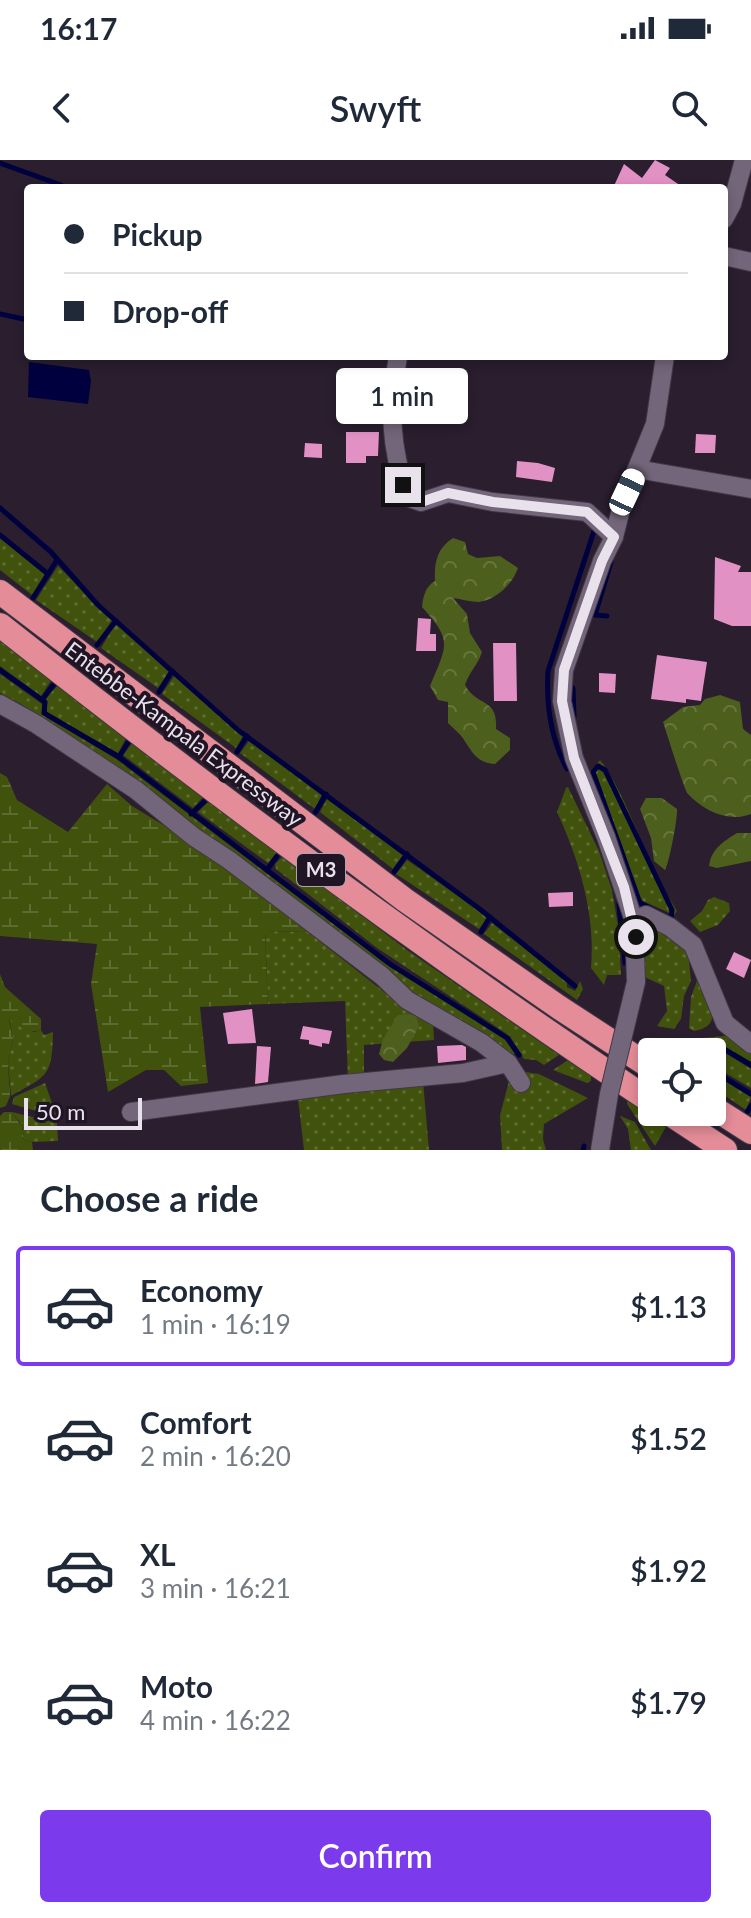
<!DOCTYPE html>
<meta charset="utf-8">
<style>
body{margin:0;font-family:Lato,sans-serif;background:#f2f2f3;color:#1f2937;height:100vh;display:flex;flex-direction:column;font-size:30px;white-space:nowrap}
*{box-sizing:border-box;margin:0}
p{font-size:26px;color:#747a83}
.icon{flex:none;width:44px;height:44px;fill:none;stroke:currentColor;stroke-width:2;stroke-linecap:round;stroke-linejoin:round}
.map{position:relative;height:990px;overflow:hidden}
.side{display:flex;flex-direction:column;background:#fff;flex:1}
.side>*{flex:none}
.hud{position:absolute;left:24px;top:24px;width:704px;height:176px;border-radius:8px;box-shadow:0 4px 12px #0003;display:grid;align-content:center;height:176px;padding:0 40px;background:#fff}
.controls{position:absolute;left:638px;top:878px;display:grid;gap:16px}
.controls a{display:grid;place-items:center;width:88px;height:88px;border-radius:8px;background:#fff;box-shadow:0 4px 12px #0003;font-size:40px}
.scale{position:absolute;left:24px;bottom:20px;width:118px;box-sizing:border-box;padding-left:8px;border:4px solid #e9e2ed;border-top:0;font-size:22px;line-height:28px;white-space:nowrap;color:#e9e2ed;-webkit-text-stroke:6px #201525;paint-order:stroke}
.end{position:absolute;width:36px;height:36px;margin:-18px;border:10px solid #e9e2ed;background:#111;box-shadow:0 0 0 4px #111}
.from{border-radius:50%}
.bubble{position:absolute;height:56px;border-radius:8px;background:#fff;box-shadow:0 4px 12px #0003;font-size:26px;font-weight:600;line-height:56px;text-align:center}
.car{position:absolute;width:24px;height:48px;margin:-24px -12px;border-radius:10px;box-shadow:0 0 6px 2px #0007;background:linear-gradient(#fff 24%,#345 0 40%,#fff 0 76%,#345 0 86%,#fff 0)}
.hud b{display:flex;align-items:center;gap:28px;height:76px;font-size:30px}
.hud b+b{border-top:2px solid #e0e1e3}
.hud i{width:20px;height:20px;background:#1f2937}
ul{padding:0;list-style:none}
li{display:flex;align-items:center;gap:24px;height:120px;margin:0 16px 12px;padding:0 24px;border:4px solid transparent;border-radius:8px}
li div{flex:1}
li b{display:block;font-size:30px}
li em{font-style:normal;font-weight:600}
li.current{border-color:#7c3aed}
li>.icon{width:72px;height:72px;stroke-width:1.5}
h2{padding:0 40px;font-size:36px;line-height:96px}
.primary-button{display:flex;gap:16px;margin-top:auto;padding:16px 40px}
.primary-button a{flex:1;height:92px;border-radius:8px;background:#7c3aed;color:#fff;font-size:32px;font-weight:600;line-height:92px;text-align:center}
.status{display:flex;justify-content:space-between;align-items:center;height:56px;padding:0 40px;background:#fff;direction:ltr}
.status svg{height:22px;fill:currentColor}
header{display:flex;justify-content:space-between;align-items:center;height:104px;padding:0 40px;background:#fff;font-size:36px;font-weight:600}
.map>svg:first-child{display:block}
.grass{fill:url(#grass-dots)}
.forest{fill:url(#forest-crowns)}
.wetland{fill:url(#wetland-marsh)}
.water{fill:#00003f}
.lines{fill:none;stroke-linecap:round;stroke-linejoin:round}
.stream{stroke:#00003f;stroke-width:5}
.building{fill:#e291c4}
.street-casing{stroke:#413846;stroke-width:20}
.highway-casing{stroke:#413846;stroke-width:26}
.street{stroke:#73667a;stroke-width:18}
.highway{stroke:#e48d99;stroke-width:24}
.street-bridge-casing{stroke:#413846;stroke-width:20;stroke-linecap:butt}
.street-bridge{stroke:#73667a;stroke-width:18}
.route{stroke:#e9e2ed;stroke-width:10}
.labels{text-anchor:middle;stroke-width:8;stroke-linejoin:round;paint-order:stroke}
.shield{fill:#201525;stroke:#ada4b1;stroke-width:2}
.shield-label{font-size:20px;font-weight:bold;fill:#e9e2ed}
.street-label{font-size:22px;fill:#e9e2ed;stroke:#201525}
</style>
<div class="status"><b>16:17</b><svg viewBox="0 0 49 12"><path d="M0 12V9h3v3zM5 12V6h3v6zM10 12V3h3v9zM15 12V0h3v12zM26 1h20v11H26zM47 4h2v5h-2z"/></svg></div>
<header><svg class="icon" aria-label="back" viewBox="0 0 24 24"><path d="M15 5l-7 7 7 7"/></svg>Swyft<svg class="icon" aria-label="search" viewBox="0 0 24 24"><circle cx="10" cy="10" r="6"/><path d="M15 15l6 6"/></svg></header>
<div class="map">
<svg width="751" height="990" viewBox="0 0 751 990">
<defs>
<pattern id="grass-dots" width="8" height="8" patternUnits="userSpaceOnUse" patternTransform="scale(2)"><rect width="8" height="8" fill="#40520b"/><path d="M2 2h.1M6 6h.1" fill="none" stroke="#5c6b2f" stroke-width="1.8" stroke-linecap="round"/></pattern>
<pattern id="forest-crowns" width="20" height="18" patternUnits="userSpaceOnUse" patternTransform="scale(2)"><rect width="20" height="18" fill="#4c5f1d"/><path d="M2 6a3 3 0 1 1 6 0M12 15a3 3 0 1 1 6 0" fill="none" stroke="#66763e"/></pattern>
<pattern id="wetland-marsh" width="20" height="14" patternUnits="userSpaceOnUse" patternTransform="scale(2)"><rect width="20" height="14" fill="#40520b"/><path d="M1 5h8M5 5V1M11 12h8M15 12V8" fill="none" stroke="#5c6b2f"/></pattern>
</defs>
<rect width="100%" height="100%" fill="#2a1e2f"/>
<g class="grass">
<path d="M0,378L45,414L32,435L0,410Z"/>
<path d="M58,406L112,460L97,482L36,440Z"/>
<path d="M116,463L169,512L158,528L101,488Z"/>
<path d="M0,481L52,519L41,536L0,506Z"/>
<path d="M0,514L42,544V554L116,599L390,807L506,879L515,894L507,895L420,841L21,544L0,533Z"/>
<path d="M174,516L243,576L236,588L162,534Z"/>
<path d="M58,525L126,578L118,593L47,553V542L45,539Z"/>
<path d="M249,581L322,634L315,649L240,593Z"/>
<path d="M133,582L204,636L193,648L123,595Z"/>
<path d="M600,600C623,630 639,679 655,713C661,726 670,739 677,751L674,755L643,741L638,735L621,682L590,612Z"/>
<path d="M568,627L599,691L612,730L618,766L621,815H607L604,825L591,808C596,756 579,699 557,652L566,628Z"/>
<path d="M327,639L403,695L393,709L320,652Z"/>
<path d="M209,641L278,692L268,703L198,652Z"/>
<path d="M283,696L407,790L559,895L544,905L536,900L524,899L510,876L377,788L276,709L275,704Z"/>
<path d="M407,700L488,757L479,769L396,714Z"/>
<path d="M714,737L729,743L730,751L718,765L700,772L690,761L702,751L708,740Z"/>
<path d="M492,763L567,822V827L575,831L580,821L583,829L577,840L484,774Z"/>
<path d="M651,764L688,790L691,821L684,836L681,859L674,869L657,866L667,851L664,826L640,815L646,774Z"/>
<path d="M265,771L308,772L388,835L433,858L434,880L364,885V916L348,920L345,841L268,844Z"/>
<path d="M698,818C707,838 727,866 694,871L689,868L691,837Z"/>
<path d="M9,857L34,872L41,870L44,875L53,872C52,917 48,915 11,936L8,903L13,878Z"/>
<path d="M736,875L751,888V902L713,880C683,892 674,898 646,879L668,881Z"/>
<path d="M714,886L751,909V928L712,905V892H702Z"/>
<path d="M568,900L591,916V921L587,923L553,910Z"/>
<path d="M512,910L539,914L588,938L544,964L543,979L546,990H502L500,955Z"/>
<path d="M712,913L751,937L746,950L712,927Z"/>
<path d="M423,921L429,990H304L298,939Z"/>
<path d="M45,923L57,957L12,944L14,937Z"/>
<path d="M627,940L666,967L655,986L627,944Z"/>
<path d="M12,952L57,963L58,981L32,982L24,980L22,965Z"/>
<path d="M620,956L635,962L651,990H631L628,969Z"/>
</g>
<g class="forest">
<path d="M453,378L465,382L468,394L477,398L500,396L518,408C513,423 497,440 479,442C471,442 461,439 453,438L467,454L470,473L482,492C478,505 469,512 465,525C478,548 498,537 496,569L510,578V590L495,604C476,603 472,591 462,577C458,572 452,567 448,563V542L438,540L430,526C447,485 453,481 422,447C423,436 426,426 435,421C434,403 437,388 453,378Z"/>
<path d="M720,535L740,542L743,569L751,575V654C729,663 704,651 688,634C684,630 667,573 663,562L683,547L700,545L705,539Z"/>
<path d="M646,638H662L677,649C678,657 669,704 665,710L654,701L651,678L640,649Z"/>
<path d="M737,673H751V701L717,708L709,706C711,689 724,681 737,673Z"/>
<path d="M409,854L416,856L419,866L407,888L393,902L384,900L379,894L383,879L398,855Z"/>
</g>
<g class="wetland">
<path d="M0,613L7,617L17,640L68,672L107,624L132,646L198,686L308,772L265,771L268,844L200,847L208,923L181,926L164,910H146L108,932L91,824L97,784L0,776Z"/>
<path d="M0,814L5,827L41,859V870C28,875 19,865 9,859L13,878L8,903L10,936L6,946L0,948Z"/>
<path d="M4,952H12L22,966L24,980L32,982L33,990H0V956Z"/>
</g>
<path class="water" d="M29,202L89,210L91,221L88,244L28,237Z"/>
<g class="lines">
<g class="stream">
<path d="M0,3L61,25L58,28"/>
<path d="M0,154L28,160"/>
<path d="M0,348L51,392L98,445L238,570L481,750L575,826"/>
<path d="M0,375L48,414"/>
<path d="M33,438L57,400"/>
<path d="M607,456L595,455L611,402"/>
<path d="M97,485L116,461"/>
<path d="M0,510L45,542L44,553L119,597L390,804L507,878L519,895"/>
<path d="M573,528L574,557"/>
<path d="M159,532L172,511"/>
<path d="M42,540L54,524"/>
<path d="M237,592L247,576"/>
<path d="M119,597L129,581"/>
<path d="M598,606L605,610L672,750L671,759L640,743L593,612Z"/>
<path d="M567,609C551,579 546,545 548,511L596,365"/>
<path d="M315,653L326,634"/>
<path d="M191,654L206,640"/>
<path d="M267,710L277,696"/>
<path d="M394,712L407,694"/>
<path d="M619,744L625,803"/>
<path d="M481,772L490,757"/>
<path d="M695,892L714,883L751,905"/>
<path d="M712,910L751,934"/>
<path d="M747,952L751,946"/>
<path d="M583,990L584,986"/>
</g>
</g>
<g class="building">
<path d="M655,0L670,8L665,15L684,28H613L624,4L642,18Z"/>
<path d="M346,272H379L378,296H366V303H346Z"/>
<path d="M696,274L716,275L715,293H695Z"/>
<path d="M305,283L322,284V298L304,297Z"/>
<path d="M517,301L538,303L555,308L552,322L516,317Z"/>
<path d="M715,397L741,406L738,412H751V466H732L714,459Z"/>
<path d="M418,458L431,459L430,474H436V491H416Z"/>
<path d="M493,483H516L517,541H494Z"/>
<path d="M657,495L707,502L701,541L686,539V543L651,539Z"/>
<path d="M599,513L616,514L615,533L599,532Z"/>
<path d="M573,732V746L549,747L548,733Z"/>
<path d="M734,792L751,800L744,818L726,809Z"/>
<path d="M252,849L256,883L228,884L223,853Z"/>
<path d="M303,866L332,871L329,884L322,883V887L309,884V880L300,879Z"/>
<path d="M462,885L466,887V900L438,903L437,886Z"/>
<path d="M257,886L271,887L268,922L255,924Z"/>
</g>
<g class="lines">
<g class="street-casing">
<g id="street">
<path d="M724,59L732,44L744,0"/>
<path d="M724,96L751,102"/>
<path d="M398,196C389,251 390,284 407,337L421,342L448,333L493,342L587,352L614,377"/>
<path d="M637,309L751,329"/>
<path d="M0,544L36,564L136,630L194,677L229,700L382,816L407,840L482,883L508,903L521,923"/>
<path d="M634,761L646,755L670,767L693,785L725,863L751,884"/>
<path d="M636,822L634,761L606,677L574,598L562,541L564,510L602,401L614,377L622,345L655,264L665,196"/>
<path d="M131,952L344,924L463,913L508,903"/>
</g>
</g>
<g class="highway-casing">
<g id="highway">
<path d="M0,432L405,740L560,848L652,908"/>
<path d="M0,465C211,632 428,793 652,942"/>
<path d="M712,947L751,972"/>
<path d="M667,952L725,990"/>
</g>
</g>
<use href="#street" class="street"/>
<use href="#highway" class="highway"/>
<g class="street-bridge-casing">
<path id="street-bridge" d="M600,990L609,934L636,822"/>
</g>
<use href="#street-bridge" class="street-bridge"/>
</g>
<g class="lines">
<path class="route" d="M403,325L407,337L421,342L448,333L493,342L587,352L614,377L602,401L564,510L562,541L574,598L624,727L636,777"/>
</g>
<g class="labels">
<rect class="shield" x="297" y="694" width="48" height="32" rx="6"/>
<g class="shield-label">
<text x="321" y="717">M3</text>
</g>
<g class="street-label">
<text transform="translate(184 574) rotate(37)" y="8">Entebbe-Kampala Expressway</text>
</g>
</g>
</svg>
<div class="controls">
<a><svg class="icon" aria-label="locate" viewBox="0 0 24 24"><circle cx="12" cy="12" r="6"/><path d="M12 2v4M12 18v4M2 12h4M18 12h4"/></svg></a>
</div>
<div class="scale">50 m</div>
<i class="end from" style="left:636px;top:777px"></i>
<i class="end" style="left:403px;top:325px"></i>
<div class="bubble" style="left:336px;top:208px;width:132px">1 min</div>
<i class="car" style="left:627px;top:332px;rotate:25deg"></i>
<div class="hud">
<b><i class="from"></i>Pickup</b>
<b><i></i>Drop-off</b>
</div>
</div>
<section class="side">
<h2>Choose a ride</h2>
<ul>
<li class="current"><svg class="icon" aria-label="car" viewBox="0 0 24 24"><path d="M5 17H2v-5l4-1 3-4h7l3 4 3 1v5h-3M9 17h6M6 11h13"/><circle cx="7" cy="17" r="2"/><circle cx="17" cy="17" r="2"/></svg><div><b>Economy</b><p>1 min · 16:19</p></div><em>$1.13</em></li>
<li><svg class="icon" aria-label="car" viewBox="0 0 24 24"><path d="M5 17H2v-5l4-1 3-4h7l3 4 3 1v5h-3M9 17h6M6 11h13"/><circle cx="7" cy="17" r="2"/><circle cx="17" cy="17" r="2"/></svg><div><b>Comfort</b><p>2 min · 16:20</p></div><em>$1.52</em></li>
<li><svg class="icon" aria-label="car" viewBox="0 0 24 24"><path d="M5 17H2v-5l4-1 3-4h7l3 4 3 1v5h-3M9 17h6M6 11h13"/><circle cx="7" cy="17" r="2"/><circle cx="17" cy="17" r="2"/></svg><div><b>XL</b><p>3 min · 16:21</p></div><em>$1.92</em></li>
<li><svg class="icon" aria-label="car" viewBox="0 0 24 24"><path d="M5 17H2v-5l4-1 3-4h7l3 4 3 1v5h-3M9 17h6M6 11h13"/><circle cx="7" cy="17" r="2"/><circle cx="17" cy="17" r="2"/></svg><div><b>Moto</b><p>4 min · 16:22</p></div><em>$1.79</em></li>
</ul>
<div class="primary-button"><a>Confirm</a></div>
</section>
